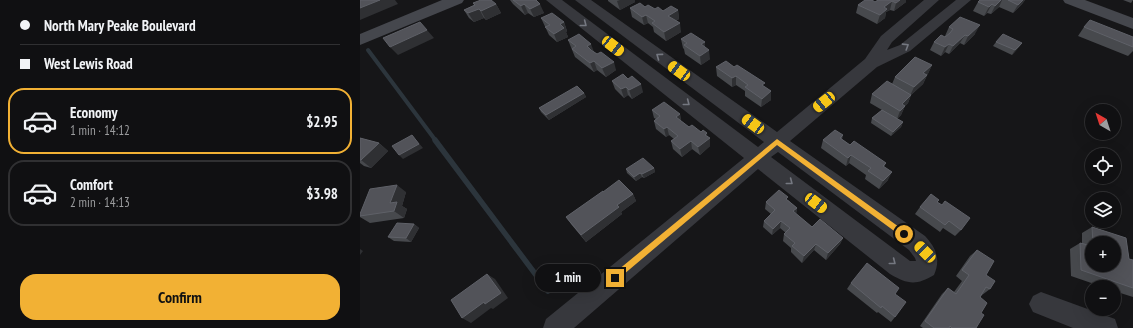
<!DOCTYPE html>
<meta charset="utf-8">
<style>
body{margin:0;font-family:"PT Sans Narrow",sans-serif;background:#19191b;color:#f1f3f6;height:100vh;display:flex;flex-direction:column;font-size:15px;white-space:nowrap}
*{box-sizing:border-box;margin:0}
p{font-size:13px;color:#9c9d9f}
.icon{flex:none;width:22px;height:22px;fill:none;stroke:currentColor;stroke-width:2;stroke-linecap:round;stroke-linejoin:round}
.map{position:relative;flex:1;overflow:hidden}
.drawer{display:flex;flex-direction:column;background:#101012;width:360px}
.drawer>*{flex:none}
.top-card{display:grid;align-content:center;height:88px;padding:0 20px;background:#101012}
.needle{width:26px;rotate:321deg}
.tools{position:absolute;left:725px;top:104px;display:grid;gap:8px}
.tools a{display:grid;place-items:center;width:36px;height:36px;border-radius:50%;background:#101012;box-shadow:0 4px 16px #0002,0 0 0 1px #303032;font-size:20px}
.end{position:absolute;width:18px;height:18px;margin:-9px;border:5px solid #f2b134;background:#111;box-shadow:0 0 0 2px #111}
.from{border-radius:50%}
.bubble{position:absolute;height:28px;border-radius:14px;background:#101012;box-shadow:0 4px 16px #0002,0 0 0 1px #303032;font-size:13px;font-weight:800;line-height:28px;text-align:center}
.car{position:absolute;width:12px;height:24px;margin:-12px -6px;border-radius:5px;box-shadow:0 0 3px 1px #0007;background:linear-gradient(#f5c518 24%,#345 0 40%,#f5c518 0 76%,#345 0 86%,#f5c518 0)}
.top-card b{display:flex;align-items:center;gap:14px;height:38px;font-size:15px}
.top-card b+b{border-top:1px solid #303032}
.top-card i{width:10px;height:10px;background:#f1f3f6}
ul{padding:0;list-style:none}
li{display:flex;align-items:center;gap:12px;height:66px;margin:0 8px 6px;padding:0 12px;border:2px solid #303032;border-radius:16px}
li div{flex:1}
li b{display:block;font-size:15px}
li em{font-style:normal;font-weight:800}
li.selected{border-color:#f2b134}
li>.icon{width:36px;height:36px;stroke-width:1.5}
.button{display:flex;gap:8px;margin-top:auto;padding:8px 20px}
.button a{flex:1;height:46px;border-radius:16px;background:#f2b134;color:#111;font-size:16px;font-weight:800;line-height:46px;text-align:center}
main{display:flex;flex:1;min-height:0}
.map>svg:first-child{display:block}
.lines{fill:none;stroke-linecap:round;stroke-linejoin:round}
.stream-far1{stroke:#2c353c;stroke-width:4}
.stream{stroke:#2c353c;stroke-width:5.5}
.street{fill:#37383d;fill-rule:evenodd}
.secondary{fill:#45474d;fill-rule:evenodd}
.wall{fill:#47494d;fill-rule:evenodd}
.shaded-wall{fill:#2f3033}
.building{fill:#525359;stroke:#5f6168}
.oneway{stroke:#757881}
.route{fill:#f2b134}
</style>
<main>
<section class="drawer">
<div class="top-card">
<b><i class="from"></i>North Mary Peake Boulevard</b>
<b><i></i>West Lewis Road</b>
</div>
<ul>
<li class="selected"><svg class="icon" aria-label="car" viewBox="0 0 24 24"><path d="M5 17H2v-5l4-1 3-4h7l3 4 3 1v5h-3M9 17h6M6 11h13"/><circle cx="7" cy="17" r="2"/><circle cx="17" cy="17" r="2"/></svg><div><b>Economy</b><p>1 min · 14:12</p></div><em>$2.95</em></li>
<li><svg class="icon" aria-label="car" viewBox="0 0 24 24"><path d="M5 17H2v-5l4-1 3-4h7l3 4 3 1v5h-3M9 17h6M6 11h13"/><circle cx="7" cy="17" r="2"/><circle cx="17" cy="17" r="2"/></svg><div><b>Comfort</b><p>2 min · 14:13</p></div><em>$3.98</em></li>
</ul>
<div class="button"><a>Confirm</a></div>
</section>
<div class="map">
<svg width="773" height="328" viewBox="0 0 773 328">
<rect width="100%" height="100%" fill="#161618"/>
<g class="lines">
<path class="stream-far1" d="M8,50L76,141"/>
<path class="stream" d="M75,140L188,291"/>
<g class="street">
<path d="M186,0H202L398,147L404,142L215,0H231L417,132L505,59L521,36L564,0H579L532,42L527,50L540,45L596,0H611L550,51L517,67L430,141L565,236C576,248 581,259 574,275C556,286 547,284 530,274L398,169L214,328H183L186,319L384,158ZM418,152L549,250L555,258L556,261H550L546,258L411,157Z"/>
<path d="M681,292L755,319L758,328H713L673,312L669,304L673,296Z"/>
</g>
<g class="secondary">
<path d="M82,0H104L102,3L0,45V34Z"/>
<path d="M703,0H725L773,18V29L705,3Z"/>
</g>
</g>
<g class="wall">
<path d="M150,0H176L184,13L174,17L168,13L165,15L153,4Z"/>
<path d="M248,0H275V2L260,10L248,1Z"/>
<path d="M518,0L546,2L534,11L530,10L526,12L525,18L517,24L496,13L498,5L515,2Z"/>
<path d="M620,0H665L662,4L653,13L639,7L631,14L627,13L624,16L613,11L618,2Z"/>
<path d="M763,0H773L771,3Z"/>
<path d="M113,3L136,4L141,13L126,20L124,18L114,22L109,18L104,10L114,5Z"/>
<path d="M285,7L303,11L318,10L319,19L316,21L321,32L306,41L294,32L293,27L288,23L284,25L272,17L270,8Z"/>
<path d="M181,18L204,22L207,31L206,32L208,37L197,42L189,35Z"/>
<path d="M589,27L615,34L604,45L600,43L589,54L585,52L581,56L570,50L574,42L586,36H585Z"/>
<path d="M724,27L773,37V51L768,56L718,36Z"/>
<path d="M321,39L350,59L341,65L325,54L324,49L323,48Z"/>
<path d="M208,40L234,52L256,70L246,77L237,70L234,72L215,57Z"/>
<path d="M636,42L662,43L659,47L652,55L633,46Z"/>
<path d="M572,65L563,84L551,95L548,103L545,106L541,115L537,119L543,122L541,127L531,136L511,123L512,118L522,110L510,103L512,94L532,84L535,77Z"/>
<path d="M356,67L405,87L411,91V100L401,107L385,96V91L376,85L372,87L357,76Z"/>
<path d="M252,81L283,92L272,99L268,95L264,98L255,89Z"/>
<path d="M224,93L226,97L189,120L181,112L179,108Z"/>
<path d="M292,110L320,114L321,121L329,127L348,137L350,146L340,155L332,149L322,157L313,149L311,141L314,139L309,135L306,137L296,129L294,121L296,119L294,118Z"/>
<path d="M483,135L482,139L490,145L526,163L524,167L528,180L519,189L505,179L506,175L489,163L486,166L461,148L463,140Z"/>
<path d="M0,138L19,143L28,151L11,168L4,166L0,163Z"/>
<path d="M294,168L295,172L284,178L282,177L276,181L267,173L266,169Z"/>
<path d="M46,192L42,206L47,209L44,218L10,223L0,217V214Z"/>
<path d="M243,192L273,194L276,201L261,212L262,214L226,242L211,224L206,217Z"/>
<path d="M428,200L437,208L436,214L452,227L483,238L480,244L466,260L454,250L442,263L431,252V248L423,241L424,234L426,233L420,228L412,235L403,227L404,221L411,214L405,209L406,202Z"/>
<path d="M577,202L601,230L595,236L583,228L580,232L555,214L560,207Z"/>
<path d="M54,224L59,228L51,242L34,241L28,237Z"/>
<path d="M732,227L766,238L769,259L773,260V297L754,291V287H743L711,276L710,249L720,243H722V233ZM732,243H754V265H732Z"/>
<path d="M617,250L626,275L630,289L622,295L620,297L621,313L616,328H563L560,326L582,294L588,288L594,292L602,281L596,276L610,256Z"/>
<path d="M491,283L535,294V317L531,322L518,312L517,313L487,289Z"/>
</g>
<g class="shaded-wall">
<path d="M20,0H35L38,4L0,20V8Z"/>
<path d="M260,0H275V2L260,10L257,1Z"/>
<path d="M540,0H546V2L534,11L536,3Z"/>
<path d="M641,0H642L639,7L631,14L635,6Z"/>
<path d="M663,0H665L662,4L653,13L658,5Z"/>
<path d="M532,1L530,10L526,12L525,18L517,24L520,15L524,7Z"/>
<path d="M136,4L141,13L126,20L121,11Z"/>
<path d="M164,4L168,13L165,15L161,6Z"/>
<path d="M180,4L184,13L174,17L170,9Z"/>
<path d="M632,4L627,13L624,16L629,7Z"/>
<path d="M119,9L124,18L114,22L108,13Z"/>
<path d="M318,10L319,19L310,24L308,16Z"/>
<path d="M286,15L288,23L284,25L282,17Z"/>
<path d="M204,22L207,31L206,32L208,37L197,42L194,34L200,24Z"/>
<path d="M320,23L321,32L306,41L304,32Z"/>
<path d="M620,25L615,34L604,45L608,36Z"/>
<path d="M67,30L74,38L38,55L30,47Z"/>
<path d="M605,35L600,43L589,54L593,46Z"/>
<path d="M345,42V51L341,44Z"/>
<path d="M662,43L659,47L652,55L655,50Z"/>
<path d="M231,44L234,52L227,46Z"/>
<path d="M589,44L585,52L581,56L585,47Z"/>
<path d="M349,50L350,59L341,65L340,56Z"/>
<path d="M234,61L237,70L234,72L230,63Z"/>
<path d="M254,62L256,70L246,77L242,68Z"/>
<path d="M572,65L568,74L560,82L563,73Z"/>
<path d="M567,75L563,84L550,96L554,87Z"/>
<path d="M376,76V85L372,87V78Z"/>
<path d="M281,84L283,92L272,99L269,90Z"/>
<path d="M266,87L268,95L264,98L261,89Z"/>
<path d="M411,91V100L401,107L402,99Z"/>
<path d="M224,93L226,97L189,120L186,115Z"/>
<path d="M551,95L548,103L540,111L542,104Z"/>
<path d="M545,106L541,115L537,119L540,111Z"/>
<path d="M320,114L321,123L316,117Z"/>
<path d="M543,122L541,127L531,136L533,132Z"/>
<path d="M307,127L309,135L306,137L304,129Z"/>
<path d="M347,133L348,139L350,138V146L340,155L338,147L345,135Z"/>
<path d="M52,135L63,148L43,159L39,155Z"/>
<path d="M331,141L332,149L322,157L320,149Z"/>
<path d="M19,143L28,151L11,168L1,160Z"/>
<path d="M491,155L489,163L486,166L488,158Z"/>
<path d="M294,168L295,172L284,178L282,174Z"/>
<path d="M532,172L528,180L519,189L523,181Z"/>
<path d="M280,173L282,177L276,181L274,177Z"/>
<path d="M37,185L46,192L42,206L47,209L44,218L34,211L30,203Z"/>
<path d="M273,194L276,201L261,212L262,214L226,242L221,235L257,205Z"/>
<path d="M437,208L436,215L433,211Z"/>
<path d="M421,221L420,228L412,235L413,229Z"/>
<path d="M54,224L59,228L51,242L46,238Z"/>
<path d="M483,238L480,244L466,260L468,253Z"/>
<path d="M456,244L454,250L442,263L444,256Z"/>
<path d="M0,249L3,251L0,255Z"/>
<path d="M127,274L135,279L148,298L133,309L131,308L111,323L102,318Z"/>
</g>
<g class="building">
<path d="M0,0H20L0,8Z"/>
<path d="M121,0H131L136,4L121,11L119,9L108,13L104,10L115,5L113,3Z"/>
<path d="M153,0H176L180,4L170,9L164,4L161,6Z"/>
<path d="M505,0H512L515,2L518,0H540L536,3L532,1L524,7L527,9L520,15L498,5Z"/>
<path d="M620,0H641L635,6L632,4L629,7L618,2Z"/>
<path d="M648,0H663L658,5Z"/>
<path d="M280,3L285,7L288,5L295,9L298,7L303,11L311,6L318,10L308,16L320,23L304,32L292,23L295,21L286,15L282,17L270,8Z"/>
<path d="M192,13L204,22L200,24L204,28L194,34L185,27L190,25L181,18Z"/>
<path d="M600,17L620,25L608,36L605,35L593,46L589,44L585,47L574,42L581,35L585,37L590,33L593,29L589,27Z"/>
<path d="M730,20L773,37V47L724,27Z"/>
<path d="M60,22L67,30L30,47L23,38Z"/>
<path d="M331,33L345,42L341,44L349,50L340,56L324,45L327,43L321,39Z"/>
<path d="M219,34L231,44L227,46L231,50L237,54L241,52L254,62L242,68L234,61L230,63L212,49L216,46L208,40Z"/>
<path d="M643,34L662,43L655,50L636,42Z"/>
<path d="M555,57L572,65L563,73L567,75L554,87L535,77Z"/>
<path d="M366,61L374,67L377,65L405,83L402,85L411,91L402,99L385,87L388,85L376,76L372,78L356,67Z"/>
<path d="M263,74L268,79L272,76L281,84L269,90L266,87L261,89L252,81Z"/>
<path d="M527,81L551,95L542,104L545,106L540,111L512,94Z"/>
<path d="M217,86L224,93L186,115L179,108Z"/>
<path d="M304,102L320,114L316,117L329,127L332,125L341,132L343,130L347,133L345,135L350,138L338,147L331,141L320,149L311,141L318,136L307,127L304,129L294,121L300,116L292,110Z"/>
<path d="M522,110L543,122L533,132L512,118Z"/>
<path d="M475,130L483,135L480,138L490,145L494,141L526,163L523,166L532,172L523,181L508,171L511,168L491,155L488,158L463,140Z"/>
<path d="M52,135L59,144L39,155L32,146Z"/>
<path d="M0,138L19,143L1,160H0Z"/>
<path d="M283,158L294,168L282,174L280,173L274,177L266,169Z"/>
<path d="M259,180L273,194L257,205L259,207L221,235L206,217L243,191V192Z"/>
<path d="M37,185L30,203L37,202L34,211L0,216V214L10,189Z"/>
<path d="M419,190L428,197L426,199L437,208L433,211L452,227L460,219L483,238L468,253L456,244L444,256L432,246L435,243L424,234L430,228L421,221L413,229L404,221L415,210L406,202Z"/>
<path d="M571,194L579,200L577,202L582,205L585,201L610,218L601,230L589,221L585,225L560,207Z"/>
<path d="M37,223L54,224L46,238L28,237Z"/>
<path d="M732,227L766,238L769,259L773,260V288L721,270L720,243L732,246V265H754V243H733Z"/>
<path d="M617,250L634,261L626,275L635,281L630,289L626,287L620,297L627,303L621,313L624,315L616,328H592L590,326L589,328H574L565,321L588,288L596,294L609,275L602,270Z"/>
<path d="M507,263L539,288L535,294L546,302L535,317L522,306L521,308L491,283Z"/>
<path d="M127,274L141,293L125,304L124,302L102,318L91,300Z"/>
</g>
<defs><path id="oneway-chevron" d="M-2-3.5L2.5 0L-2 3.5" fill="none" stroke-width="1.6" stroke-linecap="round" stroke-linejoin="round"/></defs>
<g class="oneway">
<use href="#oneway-chevron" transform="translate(224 24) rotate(38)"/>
<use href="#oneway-chevron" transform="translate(546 46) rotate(-32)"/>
<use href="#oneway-chevron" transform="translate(299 56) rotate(-144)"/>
<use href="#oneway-chevron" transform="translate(327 103) rotate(38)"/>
<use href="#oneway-chevron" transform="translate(430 182) rotate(38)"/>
<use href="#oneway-chevron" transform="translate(533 262) rotate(38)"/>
</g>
<path class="route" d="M417,139L546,232V236H541L417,145L257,280H252V275Z"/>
</svg>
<div class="tools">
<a><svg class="needle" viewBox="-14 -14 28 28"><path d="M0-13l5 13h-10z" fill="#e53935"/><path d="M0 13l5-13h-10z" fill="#9c9d9f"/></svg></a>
<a><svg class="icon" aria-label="locate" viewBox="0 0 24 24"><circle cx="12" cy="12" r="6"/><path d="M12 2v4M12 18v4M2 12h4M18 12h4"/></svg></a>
<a><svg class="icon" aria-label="layers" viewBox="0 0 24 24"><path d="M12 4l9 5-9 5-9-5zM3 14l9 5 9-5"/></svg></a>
<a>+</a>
<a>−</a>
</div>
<i class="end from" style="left:544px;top:234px"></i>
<i class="end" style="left:255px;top:278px"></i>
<div class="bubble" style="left:175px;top:264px;width:66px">1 min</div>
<i class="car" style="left:253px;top:46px;rotate:128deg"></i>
<i class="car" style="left:319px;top:71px;rotate:306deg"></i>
<i class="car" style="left:464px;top:102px;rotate:231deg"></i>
<i class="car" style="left:393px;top:124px;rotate:306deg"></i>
<i class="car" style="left:456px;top:203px;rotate:128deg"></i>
<i class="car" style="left:565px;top:252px;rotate:315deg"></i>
</div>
</main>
